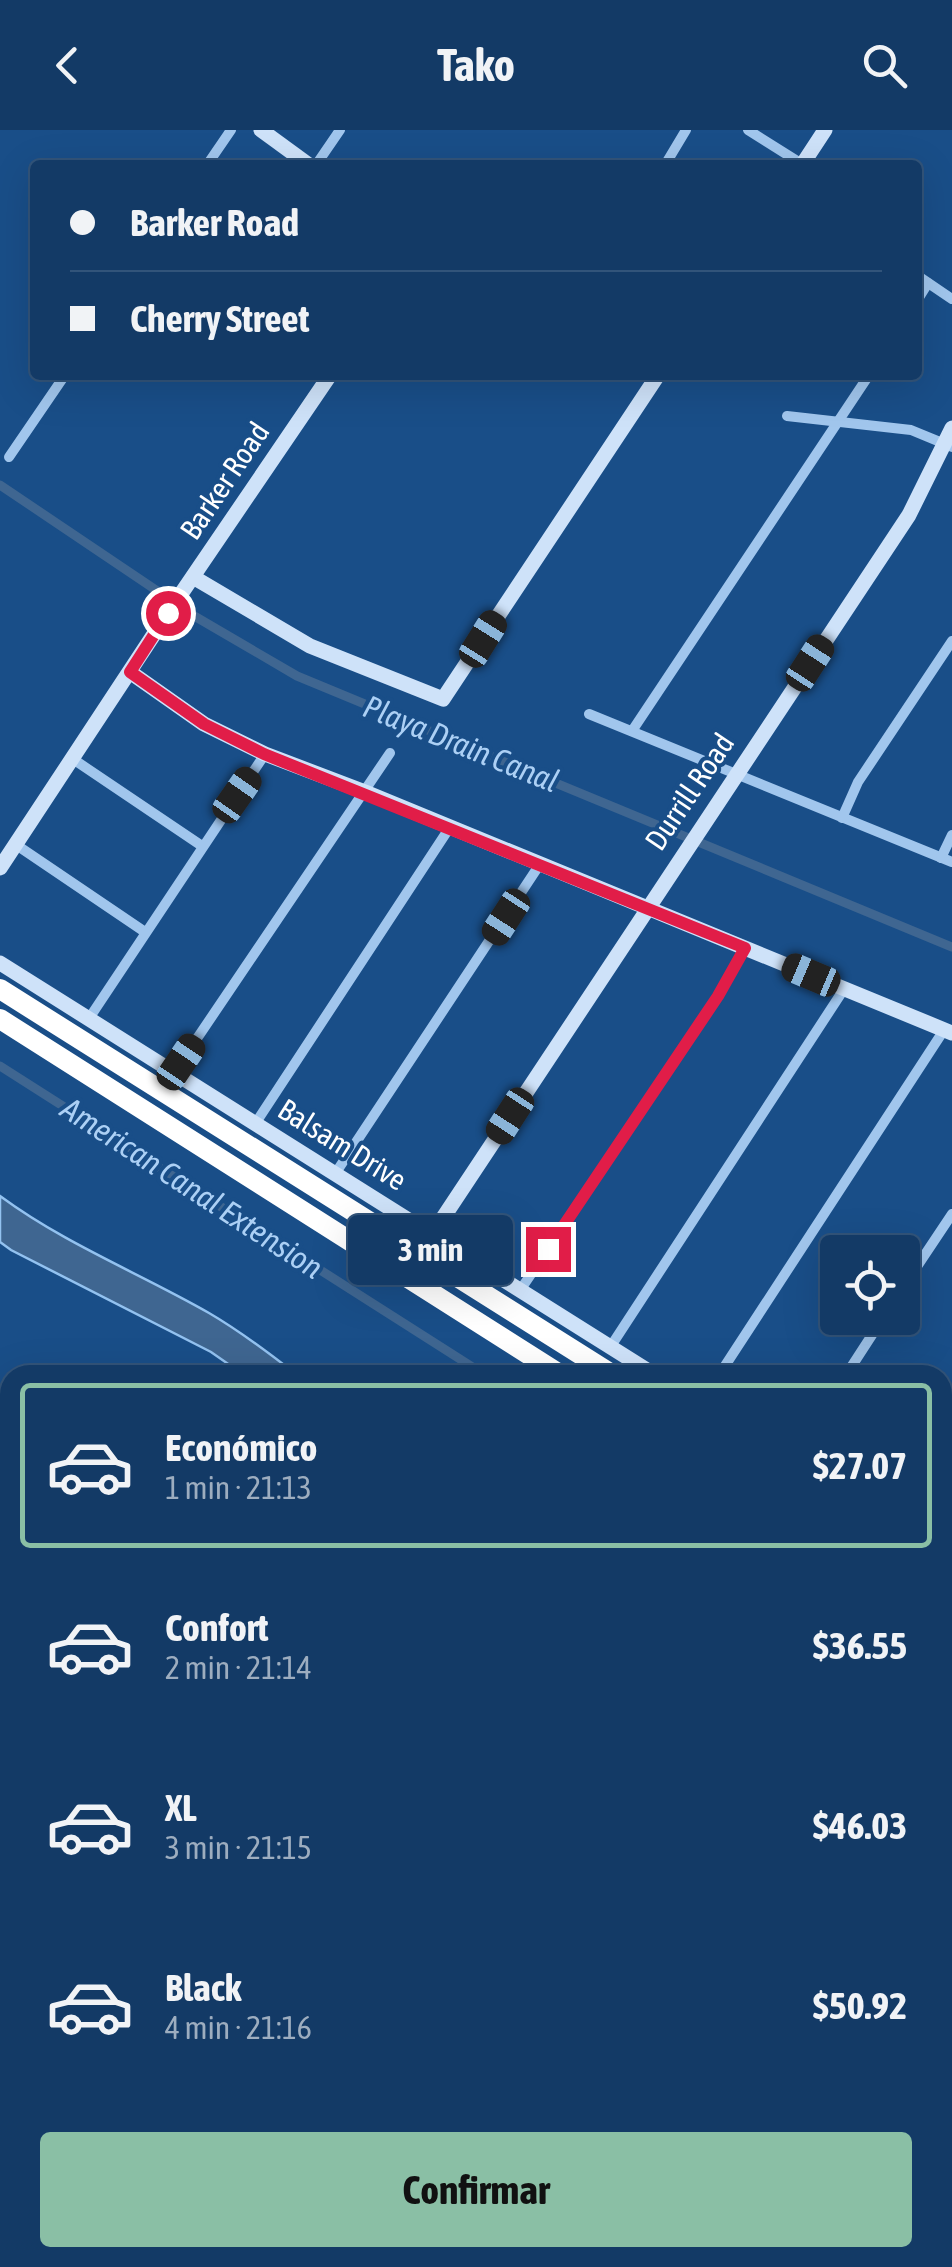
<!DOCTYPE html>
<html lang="es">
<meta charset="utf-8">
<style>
body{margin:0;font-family:"Asap Condensed",sans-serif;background:#20456f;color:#f1f3f6;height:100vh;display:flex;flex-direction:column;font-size:38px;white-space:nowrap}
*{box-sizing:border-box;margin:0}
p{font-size:32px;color:#9dadbf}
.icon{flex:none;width:55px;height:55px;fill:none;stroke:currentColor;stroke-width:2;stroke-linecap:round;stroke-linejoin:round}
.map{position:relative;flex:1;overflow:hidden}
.details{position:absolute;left:0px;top:1235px;width:952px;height:902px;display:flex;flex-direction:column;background:#133a66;border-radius:30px 30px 0 0;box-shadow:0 10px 40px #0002,0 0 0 2px #32547a}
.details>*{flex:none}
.guide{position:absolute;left:30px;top:30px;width:892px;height:220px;border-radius:10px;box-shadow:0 10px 40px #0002,0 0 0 2px #32547a;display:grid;align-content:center;height:220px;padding:0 40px;background:#133a66}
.fabs{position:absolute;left:820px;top:1105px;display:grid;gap:20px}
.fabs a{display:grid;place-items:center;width:100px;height:100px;border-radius:10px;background:#133a66;box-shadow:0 10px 40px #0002,0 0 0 2px #32547a;font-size:50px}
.end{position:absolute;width:45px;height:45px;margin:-22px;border:12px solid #e11d48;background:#fff;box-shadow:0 0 0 5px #fff}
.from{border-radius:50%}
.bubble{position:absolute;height:70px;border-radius:10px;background:#133a66;box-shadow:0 10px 40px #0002,0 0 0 2px #32547a;font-size:32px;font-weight:700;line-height:70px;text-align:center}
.car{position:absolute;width:30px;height:60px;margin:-30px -15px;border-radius:12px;box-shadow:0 0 8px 2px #0007;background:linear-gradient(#222 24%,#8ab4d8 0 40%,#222 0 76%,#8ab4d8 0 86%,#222 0)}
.guide b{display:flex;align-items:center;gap:35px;height:95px;font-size:38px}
.guide b+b{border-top:2px solid #32547a}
.guide i{width:25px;height:25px;background:#f1f3f6}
ul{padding:18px 0 0;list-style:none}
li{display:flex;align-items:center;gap:30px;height:165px;margin:0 20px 15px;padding:0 20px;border:5px solid transparent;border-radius:10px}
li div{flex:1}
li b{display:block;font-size:38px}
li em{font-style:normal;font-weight:700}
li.active{border-color:#8abfa5}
li>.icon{width:90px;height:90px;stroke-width:1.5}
.primary-button{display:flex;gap:20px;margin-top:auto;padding:20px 40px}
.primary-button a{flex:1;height:115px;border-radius:10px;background:#8abfa5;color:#111;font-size:40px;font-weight:700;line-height:115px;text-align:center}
header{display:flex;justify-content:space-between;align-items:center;height:130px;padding:0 40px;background:#133a66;font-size:45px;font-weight:700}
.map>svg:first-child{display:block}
.green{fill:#2b68a7}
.water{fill:#3f6691;stroke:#93c2f0;stroke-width:2.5}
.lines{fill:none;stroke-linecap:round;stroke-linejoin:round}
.canal{stroke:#3f6691;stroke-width:9}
.street{stroke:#a1c6ed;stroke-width:10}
.secondary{stroke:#cee2f9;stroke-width:15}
.primary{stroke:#e7f1ff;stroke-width:18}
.highway{stroke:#fff;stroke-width:20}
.route{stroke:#e11d48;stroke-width:12}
.labels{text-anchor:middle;stroke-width:8;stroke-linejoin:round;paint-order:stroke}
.street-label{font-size:30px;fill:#fff;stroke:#194e88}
.water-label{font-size:32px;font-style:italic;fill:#acd0f5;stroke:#194e88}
</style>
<header><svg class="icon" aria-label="back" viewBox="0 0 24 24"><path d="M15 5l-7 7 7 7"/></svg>Tako<svg class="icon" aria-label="search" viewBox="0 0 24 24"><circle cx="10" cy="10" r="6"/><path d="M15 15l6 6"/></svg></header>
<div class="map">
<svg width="952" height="2137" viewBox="0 0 952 2137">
<rect width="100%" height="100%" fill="#194e88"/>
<g class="green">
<path d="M0,1312L10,1318V1409L0,1415Z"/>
<path d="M942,1337H952V1440L943,1434Z"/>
</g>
<g class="water">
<path d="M0,1066C65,1114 139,1143 209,1183C240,1201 269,1223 297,1245H244L211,1222L11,1120L0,1112Z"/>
<path d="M943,1662L952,1668V1710L943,1704Z"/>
</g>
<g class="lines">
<g class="canal">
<path d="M0,355L196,487L297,546L952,817"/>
<path d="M0,936L485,1245"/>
<path d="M942,1535L952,1541"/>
</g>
<g class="street">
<path d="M748,0L802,34"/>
<path d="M207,35L231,0"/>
<path d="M316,35L340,0"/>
<path d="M665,35L686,0"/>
<path d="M918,146L952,169"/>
<path d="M918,169L928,153"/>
<path d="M787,286L911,300L952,317"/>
<path d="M9,327L65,245"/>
<path d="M589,584L952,732"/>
<path d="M632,601L869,245"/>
<path d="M73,629L202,716"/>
<path d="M842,688L858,652L952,511"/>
<path d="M15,714L145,802"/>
<path d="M941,728L952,705"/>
<path d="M90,887L265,624"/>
<path d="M175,941L390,623"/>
<path d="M255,994L450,697"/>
<path d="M335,1044L540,734"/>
<path d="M521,1159L718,866L745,818"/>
<path d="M902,1159L952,1084"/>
<path d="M611,1216L844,859"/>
<path d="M719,1245L944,900"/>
<path d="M846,1245L883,1188"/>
<path d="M0,1806L10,1811"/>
<path d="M0,1885L10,1890"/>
<path d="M0,1975L10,1961"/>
<path d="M942,1989L952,1999"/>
<path d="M942,2054L952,2064"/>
<path d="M521,2137L530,2128"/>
<path d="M588,2137L595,2128"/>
<path d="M728,2137L729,2128"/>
<path d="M740,2137L748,2128"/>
<path d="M850,2137L857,2128"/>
<path d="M861,2137L866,2128L882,2137"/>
<path d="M942,2137L952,2123"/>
</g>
<g class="secondary">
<path d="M261,0L309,35"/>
<path d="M802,35L825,0"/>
<path d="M193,447L310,516L443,569L658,245"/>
<path d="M130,542L204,594L265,624L365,662L952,903"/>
<path d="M0,738L168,483L330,245"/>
<path d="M0,833L655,1245"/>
<path d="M433,1103L909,385L952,298"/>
<path d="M942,1292L952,1276"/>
<path d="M942,1322L952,1321"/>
<path d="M0,1727L10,1732"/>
<path d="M798,2128L817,2137"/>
</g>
<g class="primary">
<path d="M0,1561L10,1545"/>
<path d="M0,1589L10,1572"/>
</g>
<g class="highway">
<path d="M0,859L613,1245"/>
<path d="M0,889L561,1245"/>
<path d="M0,1268L10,1275"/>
<path d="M0,1285L10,1292"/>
<path d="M942,1451L952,1457"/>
<path d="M942,1487L952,1493"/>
<path d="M942,1873L952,1882"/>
<path d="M942,1905L952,1914"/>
</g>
</g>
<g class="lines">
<path class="route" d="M168,483L130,542L204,594L264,624L745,818L718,866L548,1119"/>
</g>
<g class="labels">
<g class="street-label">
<text transform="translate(225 351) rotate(-56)" y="10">Barker Road</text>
<text transform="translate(690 662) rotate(-56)" y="10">Durrill Road</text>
<text transform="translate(342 1015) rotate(32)" y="10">Balsam Drive</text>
</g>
<g class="water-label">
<text transform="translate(461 614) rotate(22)" y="11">Playa Drain Canal</text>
<text transform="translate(192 1058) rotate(33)" y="11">American Canal Extension</text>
</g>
</g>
</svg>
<div class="fabs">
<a><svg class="icon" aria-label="locate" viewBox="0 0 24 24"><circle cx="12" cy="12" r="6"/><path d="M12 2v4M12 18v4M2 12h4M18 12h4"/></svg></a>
</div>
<i class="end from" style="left:168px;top:483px"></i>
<i class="end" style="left:548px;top:1119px"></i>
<div class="bubble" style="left:348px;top:1085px;width:165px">3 min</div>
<i class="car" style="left:483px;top:509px;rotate:32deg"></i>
<i class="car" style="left:810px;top:533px;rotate:33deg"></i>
<i class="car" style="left:237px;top:665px;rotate:35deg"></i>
<i class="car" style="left:506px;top:787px;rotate:213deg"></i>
<i class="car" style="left:811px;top:845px;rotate:293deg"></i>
<i class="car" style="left:181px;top:932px;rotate:34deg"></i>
<i class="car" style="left:510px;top:986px;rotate:213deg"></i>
<div class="guide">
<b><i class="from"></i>Barker Road</b>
<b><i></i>Cherry Street</b>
</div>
<section class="details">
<ul>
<li class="active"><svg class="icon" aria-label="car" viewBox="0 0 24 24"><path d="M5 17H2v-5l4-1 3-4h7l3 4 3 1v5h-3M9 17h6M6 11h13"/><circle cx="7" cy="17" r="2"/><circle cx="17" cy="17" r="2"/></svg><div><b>Económico</b><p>1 min · 21:13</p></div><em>$27.07</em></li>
<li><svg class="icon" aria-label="car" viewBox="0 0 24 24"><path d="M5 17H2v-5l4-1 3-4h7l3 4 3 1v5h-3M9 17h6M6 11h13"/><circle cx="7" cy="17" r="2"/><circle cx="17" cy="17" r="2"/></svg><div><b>Confort</b><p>2 min · 21:14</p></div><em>$36.55</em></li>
<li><svg class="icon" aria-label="car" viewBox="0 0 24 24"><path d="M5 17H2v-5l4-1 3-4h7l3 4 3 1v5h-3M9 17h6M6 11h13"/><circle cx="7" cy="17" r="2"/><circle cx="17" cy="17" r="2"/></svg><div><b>XL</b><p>3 min · 21:15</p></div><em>$46.03</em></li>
<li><svg class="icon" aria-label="car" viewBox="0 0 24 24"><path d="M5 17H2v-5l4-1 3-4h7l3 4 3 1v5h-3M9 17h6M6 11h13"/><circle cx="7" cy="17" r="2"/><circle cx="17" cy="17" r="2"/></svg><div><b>Black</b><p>4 min · 21:16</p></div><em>$50.92</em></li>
</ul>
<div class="primary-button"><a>Confirmar</a></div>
</section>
</div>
